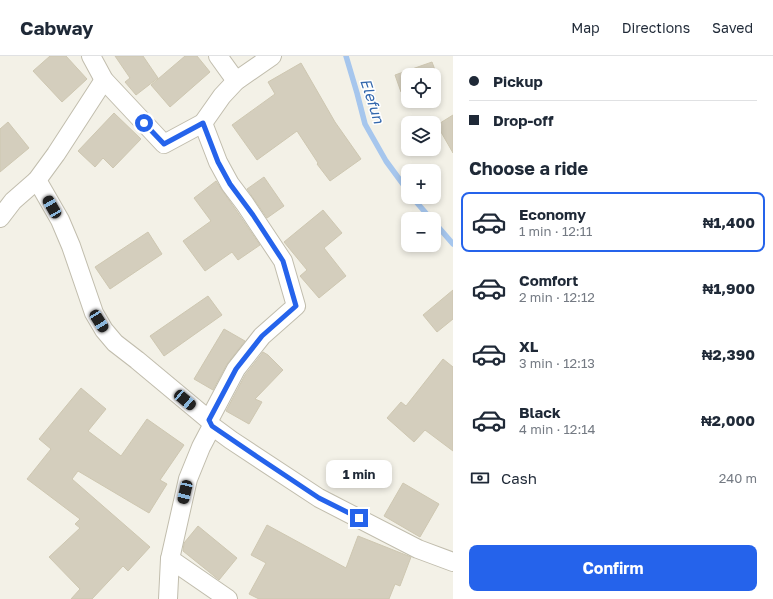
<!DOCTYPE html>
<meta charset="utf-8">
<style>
body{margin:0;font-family:"Golos Text",sans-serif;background:#f6f6f7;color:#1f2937;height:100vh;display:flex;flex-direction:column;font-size:15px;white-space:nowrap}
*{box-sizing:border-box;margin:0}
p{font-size:13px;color:#747a83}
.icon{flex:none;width:22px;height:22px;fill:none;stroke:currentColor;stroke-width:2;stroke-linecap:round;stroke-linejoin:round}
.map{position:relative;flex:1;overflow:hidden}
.details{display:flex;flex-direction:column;background:#fff;width:320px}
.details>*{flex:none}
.hud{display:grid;align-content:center;height:88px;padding:0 16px;background:#fff}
.fabs{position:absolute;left:401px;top:12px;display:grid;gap:8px}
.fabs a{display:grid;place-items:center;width:40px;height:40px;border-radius:8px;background:#fff;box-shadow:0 2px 6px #0003;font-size:20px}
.end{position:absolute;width:18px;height:18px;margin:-9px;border:5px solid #2563eb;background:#fff;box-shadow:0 0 0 2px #fff}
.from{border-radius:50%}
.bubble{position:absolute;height:28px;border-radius:8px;background:#fff;box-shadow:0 2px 6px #0003;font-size:13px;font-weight:700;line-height:28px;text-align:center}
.car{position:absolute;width:12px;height:24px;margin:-12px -6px;border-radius:5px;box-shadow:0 0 3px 1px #0007;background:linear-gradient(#222 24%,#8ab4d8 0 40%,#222 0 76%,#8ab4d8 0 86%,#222 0)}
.hud b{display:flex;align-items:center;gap:14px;height:38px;font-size:15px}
.hud b+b{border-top:1px solid #e0e1e3}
.hud i{width:10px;height:10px;background:#1f2937}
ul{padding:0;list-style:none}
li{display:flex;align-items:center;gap:12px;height:60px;margin:0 8px 6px;padding:0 8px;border:2px solid transparent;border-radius:8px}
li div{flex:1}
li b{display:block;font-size:15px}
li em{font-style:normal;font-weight:700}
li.current{border-color:#2563eb}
li>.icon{width:36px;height:36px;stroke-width:1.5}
h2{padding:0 16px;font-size:18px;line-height:48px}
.pay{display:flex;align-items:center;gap:10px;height:44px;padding:0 16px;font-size:15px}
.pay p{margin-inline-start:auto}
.button{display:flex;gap:8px;margin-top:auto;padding:8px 16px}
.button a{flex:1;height:46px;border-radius:8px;background:#2563eb;color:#fff;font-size:16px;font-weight:700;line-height:46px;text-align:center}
header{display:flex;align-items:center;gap:24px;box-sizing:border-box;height:56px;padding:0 20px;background:#fff;border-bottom:1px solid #e0e1e3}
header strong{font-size:19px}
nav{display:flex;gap:22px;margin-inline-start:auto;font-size:14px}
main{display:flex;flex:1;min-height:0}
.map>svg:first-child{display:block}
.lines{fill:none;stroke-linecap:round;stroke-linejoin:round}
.stream{stroke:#a6c6ed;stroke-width:5.5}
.building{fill:#d4cebd;stroke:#cec7b1}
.minor-casing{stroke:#c1bdad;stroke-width:20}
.minor{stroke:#fff;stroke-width:18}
.route{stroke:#2563eb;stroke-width:5}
.labels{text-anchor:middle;stroke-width:3;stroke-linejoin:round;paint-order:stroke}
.water-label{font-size:15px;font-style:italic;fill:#3468ad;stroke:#fff}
</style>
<header>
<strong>Cabway</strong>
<nav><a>Map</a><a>Directions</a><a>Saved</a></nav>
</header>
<main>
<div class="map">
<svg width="453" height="543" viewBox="0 0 453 543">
<rect width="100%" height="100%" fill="#f3f1e7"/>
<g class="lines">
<g class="stream">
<path d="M346,0L357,37L365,68L386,105L408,135"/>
<path d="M412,141L431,163"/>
<path d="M434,166L453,188"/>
</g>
</g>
<g class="building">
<path d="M50,0H66L87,23L62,46L33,15Z"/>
<path d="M115,0H143L158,22L136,39L125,26L130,22Z"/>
<path d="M185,0H197L210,16L170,51L151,29Z"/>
<path d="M432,6L438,22L434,23V19H408V33L401,36L395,19Z"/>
<path d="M301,7L335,66L361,103L330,125L317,108L318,107L297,75L257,104L232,69L275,38L268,26Z"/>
<path d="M114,57L141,83L113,112L103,102L95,111L78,95Z"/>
<path d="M453,59V97L437,69Z"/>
<path d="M8,66L29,92L0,116V73Z"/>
<path d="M264,121L284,150L267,162L247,133Z"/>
<path d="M216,125L222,134L236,154L260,189L238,204L232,196L205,215L183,185L211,165L194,142Z"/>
<path d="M323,154L342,177L324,192L346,220L319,242L300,220L307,214L284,186Z"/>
<path d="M148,176L162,198L110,233L95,211Z"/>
<path d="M453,234V263L437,276L423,259Z"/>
<path d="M208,240L222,259L164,300L150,280Z"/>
<path d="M224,273L245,285L227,308L213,334L194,323Z"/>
<path d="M263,296L268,299L283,314L255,343L262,346L249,368L226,355L245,319Z"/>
<path d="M443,303L453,311V395L425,374L414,386L387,362L401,346L406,350Z"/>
<path d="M81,332L106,353L88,375L121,400L147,363L184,389L160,424L167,428L149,457L78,415L72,423L150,491L128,515L123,510L92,543H71L80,533L49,501L80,472L75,468L80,463L27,423L51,393L39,383Z"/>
<path d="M403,427L439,448L420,481L384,460Z"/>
<path d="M267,469L346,512L358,480L411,501L400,530L395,528L389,543H259L249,538L266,507L251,499Z"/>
<path d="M198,470L237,502L219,524L183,495L184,487Z"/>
</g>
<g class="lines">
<g class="minor-casing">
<g id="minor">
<path d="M91,0L104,24L164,88L203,67L222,40L236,25L272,0"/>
<path d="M218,0L236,25"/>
<path d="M203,67L218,106L230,128L245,148L283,205L296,250L262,280L236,313L209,364"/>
<path d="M37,124L60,164L71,190L94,257L104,274L115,287L137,304L209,364L212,370L231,384L319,442L418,493L453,506"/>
<path d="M0,162L13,145L37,124L56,98L104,24"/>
<path d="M170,503L228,543"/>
<path d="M168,543L170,503L188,423L201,391L212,370"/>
</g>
</g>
<use href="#minor" class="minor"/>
</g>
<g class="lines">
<path class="route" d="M144,67L164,88L203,67L218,106L230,128L253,159L283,205L296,250L262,280L236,313L209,364L212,370L256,400L319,442L359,462"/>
</g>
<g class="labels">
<g class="water-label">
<text transform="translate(372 45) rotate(72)" y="5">Elefun</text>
</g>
</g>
</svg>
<div class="fabs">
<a><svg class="icon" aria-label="locate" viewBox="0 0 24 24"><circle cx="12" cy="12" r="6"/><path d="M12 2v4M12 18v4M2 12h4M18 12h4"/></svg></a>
<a><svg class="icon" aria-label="layers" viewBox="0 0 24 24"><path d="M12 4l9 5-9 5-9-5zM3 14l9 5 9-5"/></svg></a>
<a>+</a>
<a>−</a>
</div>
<i class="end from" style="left:144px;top:67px"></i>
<i class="end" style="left:359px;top:462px"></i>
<div class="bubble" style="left:326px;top:404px;width:66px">1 min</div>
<i class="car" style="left:52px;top:151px;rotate:330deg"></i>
<i class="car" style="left:99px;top:265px;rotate:148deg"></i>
<i class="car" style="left:185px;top:344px;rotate:130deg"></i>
<i class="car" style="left:185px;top:436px;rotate:193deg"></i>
</div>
<section class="details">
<div class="hud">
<b><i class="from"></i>Pickup</b>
<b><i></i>Drop-off</b>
</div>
<h2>Choose a ride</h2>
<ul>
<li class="current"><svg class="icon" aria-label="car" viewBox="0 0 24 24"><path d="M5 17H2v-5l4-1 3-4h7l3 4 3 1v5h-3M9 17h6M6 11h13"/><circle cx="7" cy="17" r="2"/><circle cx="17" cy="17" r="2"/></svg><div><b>Economy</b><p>1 min · 12:11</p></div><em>₦1,400</em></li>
<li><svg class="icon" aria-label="car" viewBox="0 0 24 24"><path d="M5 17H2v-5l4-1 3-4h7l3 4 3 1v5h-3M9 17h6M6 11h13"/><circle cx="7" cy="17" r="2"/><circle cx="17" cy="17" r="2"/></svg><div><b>Comfort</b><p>2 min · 12:12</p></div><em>₦1,900</em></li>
<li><svg class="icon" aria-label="car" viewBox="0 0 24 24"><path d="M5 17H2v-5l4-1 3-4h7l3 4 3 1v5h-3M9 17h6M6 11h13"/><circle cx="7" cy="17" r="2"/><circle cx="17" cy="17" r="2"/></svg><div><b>XL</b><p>3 min · 12:13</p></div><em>₦2,390</em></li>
<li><svg class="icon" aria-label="car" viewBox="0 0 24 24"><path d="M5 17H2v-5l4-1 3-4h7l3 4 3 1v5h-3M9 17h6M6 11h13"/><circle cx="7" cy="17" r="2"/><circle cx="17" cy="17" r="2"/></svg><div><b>Black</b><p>4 min · 12:14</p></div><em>₦2,000</em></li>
</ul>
<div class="pay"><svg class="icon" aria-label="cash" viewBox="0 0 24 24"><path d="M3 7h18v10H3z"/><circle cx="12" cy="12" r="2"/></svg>Cash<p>240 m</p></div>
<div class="button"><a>Confirm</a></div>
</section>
</main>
